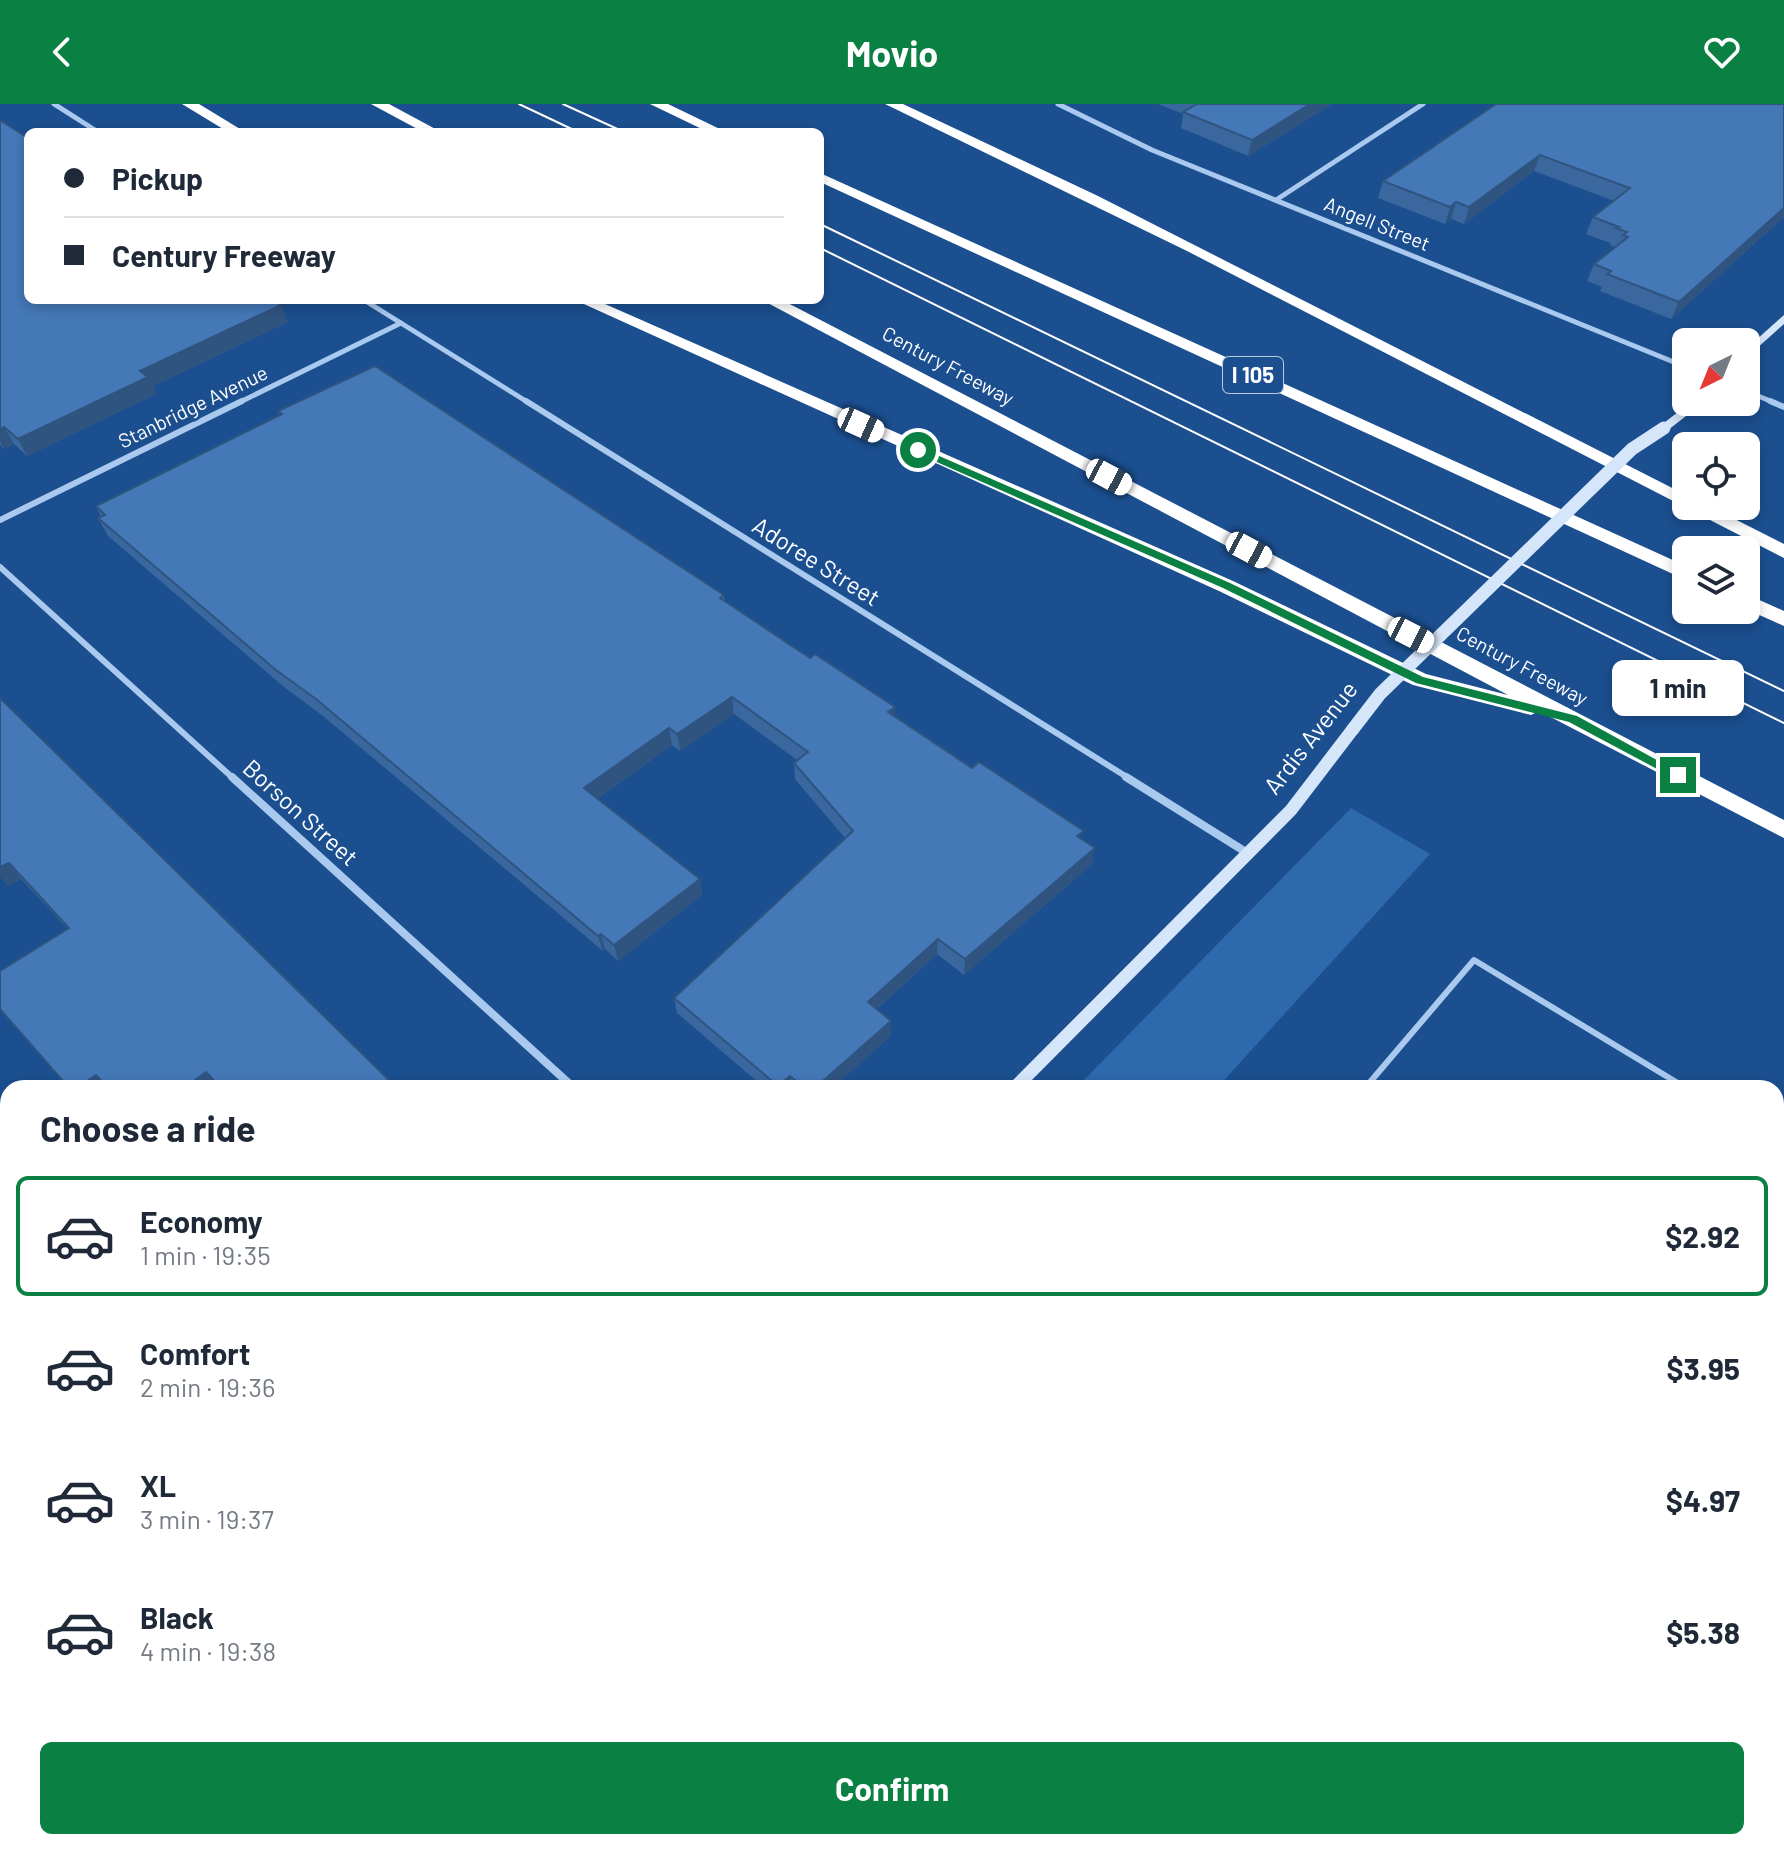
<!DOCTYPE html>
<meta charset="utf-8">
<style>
body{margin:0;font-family:Barlow,sans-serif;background:#f2f2f3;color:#1f2937;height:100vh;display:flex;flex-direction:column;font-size:30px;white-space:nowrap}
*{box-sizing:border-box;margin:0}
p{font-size:26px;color:#747a83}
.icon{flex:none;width:44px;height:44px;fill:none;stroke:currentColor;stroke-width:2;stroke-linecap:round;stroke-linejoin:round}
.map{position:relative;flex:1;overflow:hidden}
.side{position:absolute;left:0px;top:976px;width:1784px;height:770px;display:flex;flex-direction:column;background:#fff;border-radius:24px 24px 0 0;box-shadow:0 4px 12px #0003}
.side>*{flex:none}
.top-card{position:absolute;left:24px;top:24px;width:800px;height:176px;border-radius:12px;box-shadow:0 4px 12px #0003;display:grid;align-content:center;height:176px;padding:0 40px;background:#fff}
.needle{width:52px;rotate:223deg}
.controls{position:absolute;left:1672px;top:224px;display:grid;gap:16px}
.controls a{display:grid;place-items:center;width:88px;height:88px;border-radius:12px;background:#fff;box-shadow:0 4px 12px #0003;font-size:40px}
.end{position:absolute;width:36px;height:36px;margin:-18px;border:10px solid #0b8043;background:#fff;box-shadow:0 0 0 4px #fff}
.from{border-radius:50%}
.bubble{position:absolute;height:56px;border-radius:12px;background:#fff;box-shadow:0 4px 12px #0003;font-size:26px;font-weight:700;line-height:56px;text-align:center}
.car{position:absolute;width:24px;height:48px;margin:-24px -12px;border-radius:10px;box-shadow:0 0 6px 2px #0007;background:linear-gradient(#fff 24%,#345 0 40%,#fff 0 76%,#345 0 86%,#fff 0)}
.top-card b{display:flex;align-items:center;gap:28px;height:76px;font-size:30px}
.top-card b+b{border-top:2px solid #e0e1e3}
.top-card i{width:20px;height:20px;background:#1f2937}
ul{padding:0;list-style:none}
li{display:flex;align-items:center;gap:24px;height:120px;margin:0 16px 12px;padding:0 24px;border:4px solid transparent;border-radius:12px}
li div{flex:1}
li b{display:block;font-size:30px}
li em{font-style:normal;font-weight:700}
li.current{border-color:#0b8043}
li>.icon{width:72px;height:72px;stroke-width:1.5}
h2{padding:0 40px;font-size:36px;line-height:96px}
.action{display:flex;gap:16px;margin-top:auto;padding:16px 40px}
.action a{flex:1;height:92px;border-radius:12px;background:#0b8043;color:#fff;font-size:32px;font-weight:700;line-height:92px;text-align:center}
header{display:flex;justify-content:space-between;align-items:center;height:104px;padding:0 40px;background:#0b8043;color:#fff;font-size:36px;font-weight:700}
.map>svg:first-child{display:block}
.green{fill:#2e69ad}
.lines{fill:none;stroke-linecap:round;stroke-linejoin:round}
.lane-far1{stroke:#a9c9ee;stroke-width:6}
.lane{stroke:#a9c9ee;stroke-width:8}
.street-far2{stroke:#a9c9ee;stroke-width:5}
.street-far1{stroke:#a9c9ee;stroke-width:6}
.street{stroke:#a9c9ee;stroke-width:8}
.secondary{fill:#d6e6fa;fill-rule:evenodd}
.highway{fill:#fff;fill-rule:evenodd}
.tram{stroke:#fff;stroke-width:2}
.secondary-bridge{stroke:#d6e6fa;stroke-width:13}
.wall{fill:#3a679d}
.shaded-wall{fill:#305480}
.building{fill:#4478b7;stroke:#305480;stroke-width:2}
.route{fill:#0b8043}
.labels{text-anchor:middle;stroke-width:6;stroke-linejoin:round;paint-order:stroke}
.far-street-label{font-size:20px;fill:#fff;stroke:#1b4f8f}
.shield{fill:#1b4f8f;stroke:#bbcadd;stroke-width:2}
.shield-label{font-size:22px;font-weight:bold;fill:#fff}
.street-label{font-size:24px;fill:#fff;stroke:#1b4f8f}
</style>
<header><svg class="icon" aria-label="back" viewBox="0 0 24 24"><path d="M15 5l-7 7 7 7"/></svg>Movio<svg class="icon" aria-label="heart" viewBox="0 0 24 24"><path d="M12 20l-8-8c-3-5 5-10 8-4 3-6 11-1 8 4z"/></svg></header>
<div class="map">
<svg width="1784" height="1745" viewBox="0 0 1784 1745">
<rect width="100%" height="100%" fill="#1b4f8f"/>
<g class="green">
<path d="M1351,704L1430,750L1217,984H1076Z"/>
<path d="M335,1738H530L524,1745H328Z"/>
</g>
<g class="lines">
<g class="lane-far1">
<path d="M1365,984L1474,856L1686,984"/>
<path d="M1776,1039L1784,1044"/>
</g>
<g class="lane">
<path d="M0,1282L8,1293"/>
<path d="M0,1725L8,1718"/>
<path d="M1776,1735L1784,1741"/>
<path d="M570,1738L575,1745"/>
<path d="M719,1745L725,1738"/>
</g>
<g class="street-far2">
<path d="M54,0L98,28"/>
<path d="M1058,0L1152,46L1686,263"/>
<path d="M1276,96L1423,0"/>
<path d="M364,196L529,299"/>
<path d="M1746,287L1775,299"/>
<path d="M238,299L401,219"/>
</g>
<g class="street-far1">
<path d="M526,297L1130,675"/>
<path d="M1770,297L1784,303"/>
<path d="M0,416L242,297"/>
<path d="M0,463L234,675"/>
</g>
<g class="street">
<path d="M232,673L574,984"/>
<path d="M1126,673L1249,750"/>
</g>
<g class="secondary">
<path d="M1784,211V220L1746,254V245Z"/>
<path d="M1691,298H1704L1668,326H1660V322Z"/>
<path d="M1353,620L1358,621L1360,625L1358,629L1296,710L1024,984H1005L1286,702L1348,621Z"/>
<path d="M0,1023L8,1028V1048L0,1043Z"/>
<path d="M224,1738H252L250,1745H222Z"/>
</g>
<g class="highway">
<path d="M182,0H199L245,28H228Z"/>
<path d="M371,0H389L441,28H423Z"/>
<path d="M650,0H668L726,28H708Z"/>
<path d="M885,0H903L1098,92L1686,391V402H1709L1784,440V454L1187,147Z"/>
<path d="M820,69L1686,462V476L820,78Z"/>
<path d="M575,196H596L1233,477L1426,570L1508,591L762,196H782L1784,716V734L1539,607L1531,611L1413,581L1219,487Z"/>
<path d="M1746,490L1784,507V522L1746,505Z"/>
</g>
<g class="tram">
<path d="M519,0L578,28"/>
<path d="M563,0L624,28"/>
<path d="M820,120L1784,587"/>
<path d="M820,144L1784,619"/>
</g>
<path class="secondary-bridge" d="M1353,625L1380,590L1632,345L1664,324"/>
</g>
<g class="wall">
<path d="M1158,0H1332L1248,52L1181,24L1183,10Z"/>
<path d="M1784,0V113L1671,215L1600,187L1602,183L1587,177L1594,160L1615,143L1610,141V139L1586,130L1593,113L1614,97L1534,67L1464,120L1451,115L1445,120L1378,94L1383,77Z"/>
<path d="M0,16L288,218L153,282L156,290L27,352L14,340L4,345L0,341Z"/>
<path d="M278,307L724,491L725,498L810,554L895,603V612L1082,736L1092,760L964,871L937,850L877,905L891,932L832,984H765L677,909L674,894L845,734L795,675L794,659L797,656L734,610L680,647L672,641L597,695L700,775L702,791L618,857L605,845L603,847L323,612L284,583L108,432L98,414L101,413L96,402L279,311Z"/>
<path d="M0,594L397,984H218L217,982L214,984H69L68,825L21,775L8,782L0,772Z"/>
</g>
<g class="shaded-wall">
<path d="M1310,0H1332L1248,52L1252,36Z"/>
<path d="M1540,51L1534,67L1464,120L1469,103Z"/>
<path d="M1456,98L1451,115L1445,120L1450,103Z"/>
<path d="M1784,104V113L1671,215L1679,198Z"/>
<path d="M281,201L288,218L153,282L156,290L27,352L18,335L140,267Z"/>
<path d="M4,323L14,340L4,345L0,337V325Z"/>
<path d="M732,593L734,610L680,647L677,630Z"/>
<path d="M895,603V620L888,608Z"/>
<path d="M669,624L672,641L588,701L584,684Z"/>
<path d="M1095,744L1092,760L964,871L965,855Z"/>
<path d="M9,759L21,775L8,782L0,772V763Z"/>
<path d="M700,775L702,791L618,857L614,841Z"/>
<path d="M601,830L605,845L603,847L598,832Z"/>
<path d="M938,835L937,850L868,913V898Z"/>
<path d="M891,917V932L832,984H815Z"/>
<path d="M206,968L217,982L214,984H184Z"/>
<path d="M96,971L108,984H77Z"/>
<path d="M790,972L792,984H779L778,982Z"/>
</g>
<g class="building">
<path d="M1197,0H1310L1252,36L1183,8Z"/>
<path d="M1496,0H1784V104L1679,198L1607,170L1611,167L1594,160L1628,133L1623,131L1627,128L1616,124L1619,123L1593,113L1630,84L1540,51L1469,103L1456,98L1450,103L1383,77Z"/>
<path d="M0,16L28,34V196H274L281,201L140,267L148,273L18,335L4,323L0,325Z"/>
<path d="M375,262L724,491L720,494L810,554L815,550L895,603L888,608L972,664L979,658L1084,727L1077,732L1095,744L965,855L938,835L868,898L891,917L815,984H805L790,972L778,982L674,894L853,727L794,659L808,648L732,593L677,630L669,624L584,684L700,775L614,841L601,830L598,832L316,595L276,566L98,414L105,411L96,402L282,310L278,307Z"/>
<path d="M0,594L397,984H221L206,968L184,984H108L96,971L77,984H69L0,905V867L69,824L9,759L0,763Z"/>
</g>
<path class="route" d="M914,344H921L1230,479L1423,573L1577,612L1684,671L1682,674H1674L1569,618L1416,579L1223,484L914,348Z"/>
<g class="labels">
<g class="far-street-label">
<text transform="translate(1377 120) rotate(22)" y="7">Angell Street</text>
<text transform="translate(948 262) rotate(28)" y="7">Century Freeway</text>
<text transform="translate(193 303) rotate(-26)" y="7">Stanbridge Avenue</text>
<text transform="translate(1522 562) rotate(28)" y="7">Century Freeway</text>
</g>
<rect class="shield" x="1223" y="253" width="60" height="36" rx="6"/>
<g class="shield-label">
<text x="1253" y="279">I 105</text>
</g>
<g class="street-label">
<text transform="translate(816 458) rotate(32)" y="8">Adoree Street</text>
<text transform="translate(1311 634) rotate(-52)" y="8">Ardis Avenue</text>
<text transform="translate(300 709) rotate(42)" y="8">Borson Street</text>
</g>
</g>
</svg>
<div class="controls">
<a><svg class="needle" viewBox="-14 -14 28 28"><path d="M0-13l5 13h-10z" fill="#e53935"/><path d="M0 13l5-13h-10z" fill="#747a83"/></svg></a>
<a><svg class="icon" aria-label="locate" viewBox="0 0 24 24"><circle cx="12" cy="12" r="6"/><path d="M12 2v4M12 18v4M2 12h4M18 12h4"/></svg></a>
<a><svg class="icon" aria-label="layers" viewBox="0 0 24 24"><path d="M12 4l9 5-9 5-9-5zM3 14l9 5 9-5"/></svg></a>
</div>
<i class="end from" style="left:918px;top:346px"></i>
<i class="end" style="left:1678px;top:671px"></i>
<div class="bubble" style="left:1612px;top:556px;width:132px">1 min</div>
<i class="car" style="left:861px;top:321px;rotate:114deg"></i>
<i class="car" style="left:1109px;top:373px;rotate:118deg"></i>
<i class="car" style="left:1249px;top:446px;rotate:118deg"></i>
<i class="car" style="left:1411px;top:531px;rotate:117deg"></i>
<div class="top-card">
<b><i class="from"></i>Pickup</b>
<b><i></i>Century Freeway</b>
</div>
<section class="side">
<h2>Choose a ride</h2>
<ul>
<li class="current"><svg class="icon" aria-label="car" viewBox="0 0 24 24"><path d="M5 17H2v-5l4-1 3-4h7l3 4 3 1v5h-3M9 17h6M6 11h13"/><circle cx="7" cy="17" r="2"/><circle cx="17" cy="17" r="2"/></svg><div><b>Economy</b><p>1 min · 19:35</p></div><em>$2.92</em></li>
<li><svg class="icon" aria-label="car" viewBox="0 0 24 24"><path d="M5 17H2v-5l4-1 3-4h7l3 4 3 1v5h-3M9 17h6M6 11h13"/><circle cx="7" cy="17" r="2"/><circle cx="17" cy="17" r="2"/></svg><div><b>Comfort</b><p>2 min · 19:36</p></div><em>$3.95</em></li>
<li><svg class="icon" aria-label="car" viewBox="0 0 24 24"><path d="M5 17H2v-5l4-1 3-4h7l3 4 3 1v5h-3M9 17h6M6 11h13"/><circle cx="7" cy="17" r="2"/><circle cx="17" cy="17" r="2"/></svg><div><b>XL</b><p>3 min · 19:37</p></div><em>$4.97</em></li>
<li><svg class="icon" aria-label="car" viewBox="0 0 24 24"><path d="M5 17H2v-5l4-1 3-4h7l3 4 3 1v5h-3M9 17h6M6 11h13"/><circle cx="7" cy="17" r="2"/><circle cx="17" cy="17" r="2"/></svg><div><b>Black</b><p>4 min · 19:38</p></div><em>$5.38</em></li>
</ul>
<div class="action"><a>Confirm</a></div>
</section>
</div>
